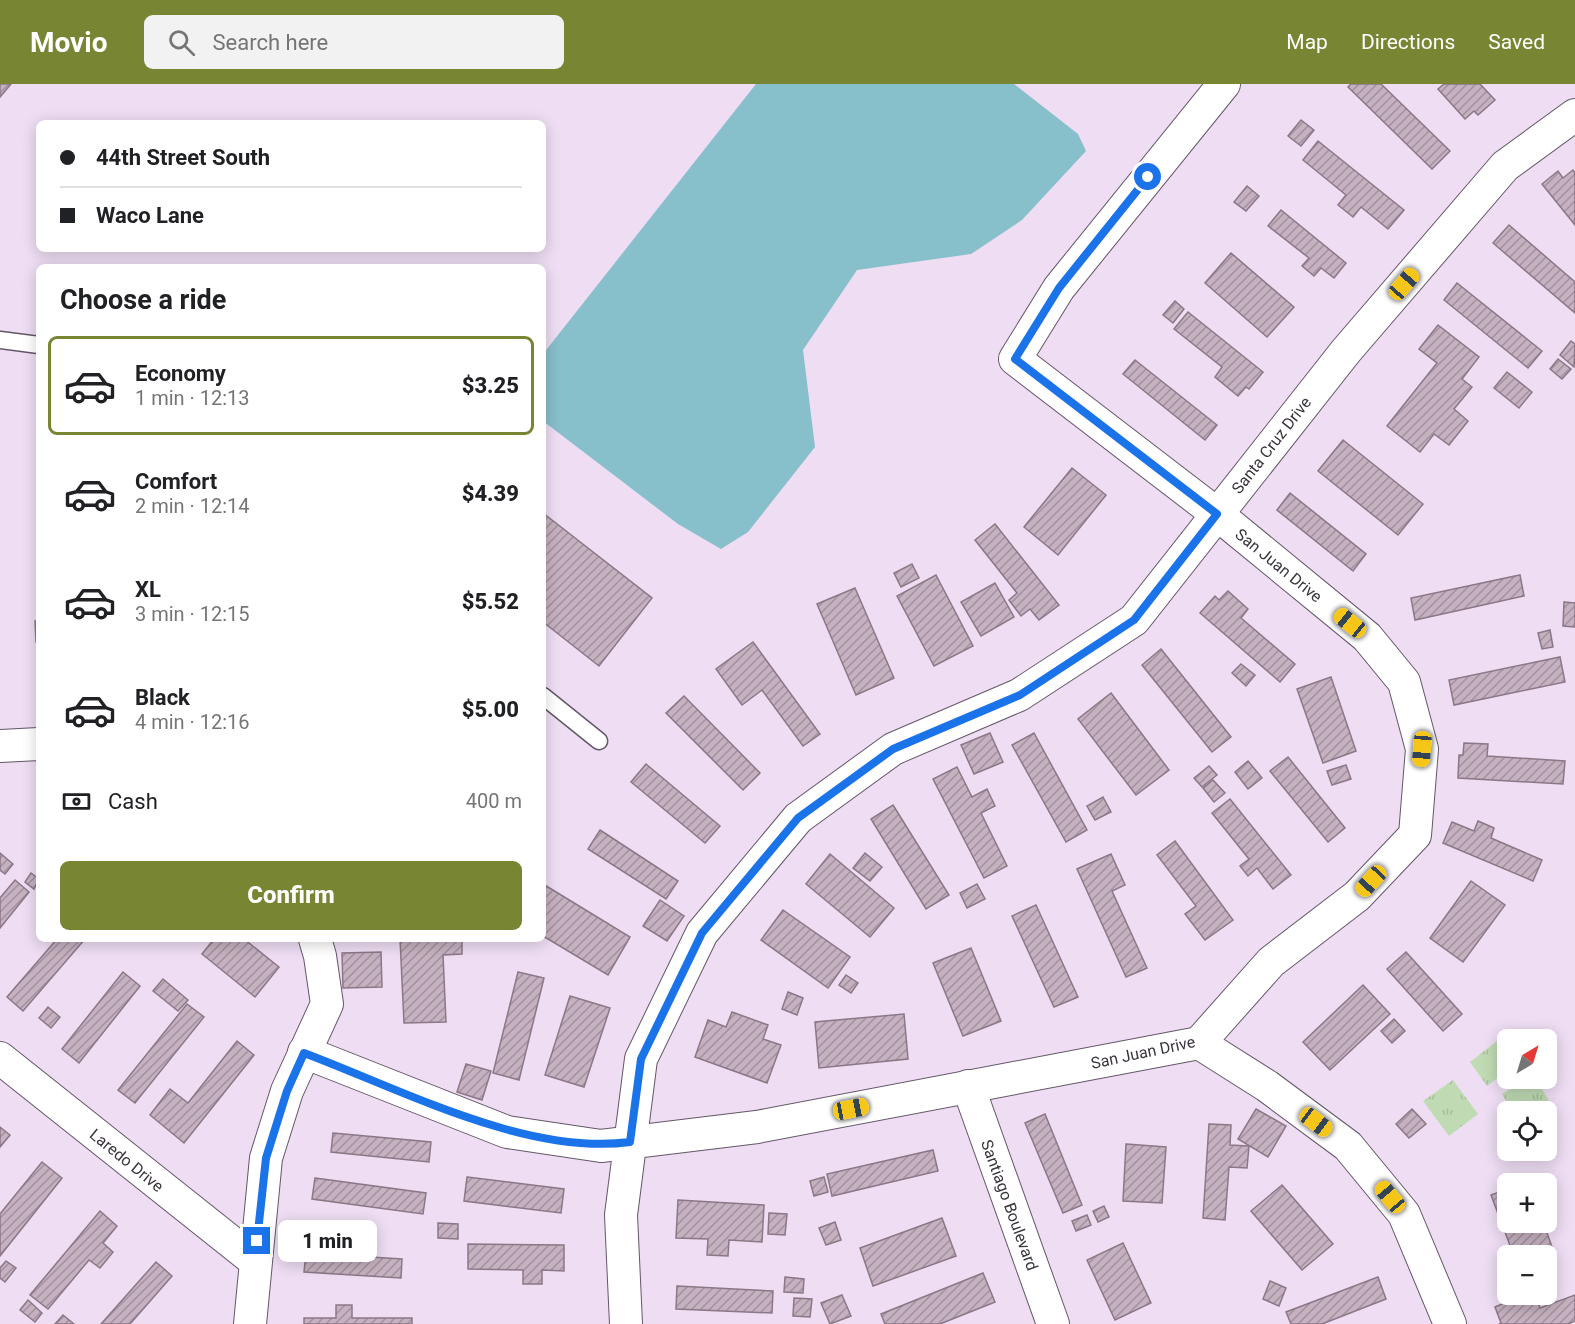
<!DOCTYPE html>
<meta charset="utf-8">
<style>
body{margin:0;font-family:Roboto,sans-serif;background:#f2f2f2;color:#202124;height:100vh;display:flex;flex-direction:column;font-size:22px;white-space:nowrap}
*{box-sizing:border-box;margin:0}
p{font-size:20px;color:#757577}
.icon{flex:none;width:33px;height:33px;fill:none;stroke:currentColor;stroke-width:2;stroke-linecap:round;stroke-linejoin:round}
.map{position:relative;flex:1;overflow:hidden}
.drawer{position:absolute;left:36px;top:180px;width:510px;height:678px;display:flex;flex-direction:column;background:#fff;border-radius:9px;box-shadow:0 3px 15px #0003}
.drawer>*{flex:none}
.guide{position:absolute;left:36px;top:36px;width:510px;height:132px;border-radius:9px;box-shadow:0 3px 15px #0003;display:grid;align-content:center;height:132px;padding:0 24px;background:#fff}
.needle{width:39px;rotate:38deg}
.fabs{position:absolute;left:1497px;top:945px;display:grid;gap:12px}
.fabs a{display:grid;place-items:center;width:60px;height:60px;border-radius:9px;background:#fff;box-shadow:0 3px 15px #0003;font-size:30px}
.end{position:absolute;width:27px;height:27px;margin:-14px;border:8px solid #1a73e8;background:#fff;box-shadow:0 0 0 3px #fff}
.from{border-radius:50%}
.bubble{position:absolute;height:42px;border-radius:9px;background:#fff;box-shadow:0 3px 15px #0003;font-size:20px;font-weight:800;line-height:42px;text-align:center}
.car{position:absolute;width:18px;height:36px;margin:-18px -9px;border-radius:8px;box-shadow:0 0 4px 2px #0007;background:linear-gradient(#f5c518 24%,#345 0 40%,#f5c518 0 76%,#345 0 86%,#f5c518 0)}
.guide b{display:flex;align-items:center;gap:21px;height:57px;font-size:22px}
.guide b+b{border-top:2px solid #e0e0e0}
.guide i{width:15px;height:15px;background:#202124}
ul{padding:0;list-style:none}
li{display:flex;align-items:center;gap:18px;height:99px;margin:0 12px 9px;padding:0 12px;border:3px solid transparent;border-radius:9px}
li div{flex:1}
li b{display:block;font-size:22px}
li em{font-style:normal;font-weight:800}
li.selected{border-color:#788634}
li>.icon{width:54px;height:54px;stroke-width:1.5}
h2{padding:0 24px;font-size:27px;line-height:72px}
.pay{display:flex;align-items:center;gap:15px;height:66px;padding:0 24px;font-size:22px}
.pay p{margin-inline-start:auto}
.button{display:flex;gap:12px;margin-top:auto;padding:12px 24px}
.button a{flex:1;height:69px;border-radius:9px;background:#788634;color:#fff;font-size:24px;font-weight:800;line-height:69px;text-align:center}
header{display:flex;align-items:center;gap:36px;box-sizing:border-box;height:84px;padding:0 30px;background:#788634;color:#fff}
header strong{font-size:28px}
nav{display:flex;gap:33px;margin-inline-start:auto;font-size:21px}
.search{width:420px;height:54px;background:#f2f2f2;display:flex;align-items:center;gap:15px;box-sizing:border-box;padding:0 21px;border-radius:9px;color:#757577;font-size:22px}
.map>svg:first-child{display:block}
.grass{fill:url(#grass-tufts)}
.water{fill:#87bfcb}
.building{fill:url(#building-hatch);stroke:#8b7786;stroke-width:1.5}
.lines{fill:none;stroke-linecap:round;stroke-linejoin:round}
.lane-casing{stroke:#645768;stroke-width:19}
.street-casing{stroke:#645768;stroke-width:34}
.lane{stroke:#fff;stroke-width:16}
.street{stroke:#fff;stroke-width:32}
.route{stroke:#1a73e8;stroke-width:8}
.labels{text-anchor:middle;stroke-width:4.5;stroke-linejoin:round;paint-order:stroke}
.street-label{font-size:16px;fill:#3a343c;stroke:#fff}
</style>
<header>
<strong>Movio</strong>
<div class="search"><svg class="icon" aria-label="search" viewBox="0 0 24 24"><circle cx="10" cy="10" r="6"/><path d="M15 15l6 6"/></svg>Search here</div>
<nav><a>Map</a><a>Directions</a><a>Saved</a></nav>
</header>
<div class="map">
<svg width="1575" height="1240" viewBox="0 0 1575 1240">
<defs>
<pattern id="grass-tufts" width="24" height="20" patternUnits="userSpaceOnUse" patternTransform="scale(1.5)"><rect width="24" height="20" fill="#c0dbb4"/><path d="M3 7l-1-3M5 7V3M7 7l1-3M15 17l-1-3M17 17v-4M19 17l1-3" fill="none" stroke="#a6bd9c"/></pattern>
<pattern id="building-hatch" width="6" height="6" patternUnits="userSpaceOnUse" patternTransform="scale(1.5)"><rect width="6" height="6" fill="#c6b1c1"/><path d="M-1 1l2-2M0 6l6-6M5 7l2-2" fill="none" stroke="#a2919e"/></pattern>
</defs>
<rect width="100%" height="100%" fill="#eeddf3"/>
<g class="grass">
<path d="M1497,957L1507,971V987L1487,1002L1470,978Z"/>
<path d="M1529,994L1536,995L1555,1027L1547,1032L1546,1028L1512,1027L1502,1010Z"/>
<path d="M1453,996L1478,1030L1449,1052L1423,1017Z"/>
</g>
<path class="water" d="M756,0H1014L1078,50L1086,67L1022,136L971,170L857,186L803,266L815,363L748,448L721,465L678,440L543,337V270Z"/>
<g class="building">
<path d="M0,0H11L0,13Z"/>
<path d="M1351,0H1381L1450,67L1432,85L1348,3Z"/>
<path d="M1444,0H1480L1495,16L1478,31L1474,27L1465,35L1438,5Z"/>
<path d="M1301,36L1314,46L1301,62L1288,52Z"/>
<path d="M1318,57L1404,126L1388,145L1361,123L1353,133L1338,121L1346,111L1303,76Z"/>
<path d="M1573,86L1575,89V141L1542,100L1558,87L1563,94Z"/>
<path d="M1247,102L1259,112L1246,127L1234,118Z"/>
<path d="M1281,126L1346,179L1334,194L1321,184L1314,192L1302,182L1309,174L1268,142Z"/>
<path d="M1509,141L1575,198V229L1493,159Z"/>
<path d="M1231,169L1294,223L1267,253L1205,199Z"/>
<path d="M1457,199L1542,267L1528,284L1444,216Z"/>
<path d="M1175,217L1184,225L1173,239L1163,231Z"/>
<path d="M1188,228L1263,288L1249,305L1246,303L1238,312L1215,293L1222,283L1174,245Z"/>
<path d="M1438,241L1479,273L1462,295L1472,303L1454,325L1468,337L1449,361L1434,350L1420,368L1387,342L1437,279L1419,265Z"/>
<path d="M1571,257L1575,260L1574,283L1560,271Z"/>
<path d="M1558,275L1571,285L1562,295L1550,285Z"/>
<path d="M1135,276L1217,341L1205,356L1123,290Z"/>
<path d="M1507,288L1532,308L1519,324L1494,304Z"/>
<path d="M1343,356L1423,420L1398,451L1318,387Z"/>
<path d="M1072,384L1106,411L1058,471L1024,443Z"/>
<path d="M1290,409L1366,470L1353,487L1277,426Z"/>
<path d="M543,429L652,514L599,582L543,538Z"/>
<path d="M995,440L1059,521L1039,536L1030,525L1021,532L1009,516L1017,509L975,456Z"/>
<path d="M912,480L919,494L901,503L894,489Z"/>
<path d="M936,491L973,562L934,582L897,512Z"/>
<path d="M1520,491L1524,512L1415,536L1411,514Z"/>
<path d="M995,499L1014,533L981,552L961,518Z"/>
<path d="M855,504L894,594L856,611L817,520Z"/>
<path d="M1228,507L1248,525L1241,534L1295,580L1280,598L1200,529L1215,512L1219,516Z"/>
<path d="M1564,518L1575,519V543L1563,542Z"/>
<path d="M39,536V558H36L35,537Z"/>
<path d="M1550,546L1553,563L1542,565L1538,549Z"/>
<path d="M753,558L820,650L803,662L762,606L742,621L716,585Z"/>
<path d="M1161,565L1231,653L1212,668L1142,581Z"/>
<path d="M1560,573L1565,598L1454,621L1449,596Z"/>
<path d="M1241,580L1255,591L1246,602L1232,589Z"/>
<path d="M1331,593L1356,667L1323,679L1297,605Z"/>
<path d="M1111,609L1169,686L1136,711L1078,635Z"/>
<path d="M684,612L760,689L743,706L666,629Z"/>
<path d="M990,649L1003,678L974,690L961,661Z"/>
<path d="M1034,649L1087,746L1066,758L1012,661Z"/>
<path d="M1464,659L1488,660L1487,672L1565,677L1563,700L1458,694L1459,671H1463Z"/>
<path d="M1288,673L1345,744L1328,758L1270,687Z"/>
<path d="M1248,677L1262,694L1248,705L1235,688Z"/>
<path d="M646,680L720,742L705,759L631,698Z"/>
<path d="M1346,681L1351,695L1332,701L1327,687Z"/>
<path d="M1209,682L1217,691L1202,703L1194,694Z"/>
<path d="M957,683L972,713L987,705L995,722L981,729L1007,782L984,794L933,695Z"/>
<path d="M1213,696L1225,709L1214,718L1203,704Z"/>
<path d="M1103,713L1111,728L1095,736L1087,722Z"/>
<path d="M1230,715L1291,791L1273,805L1257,784L1248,792L1240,782L1249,775L1212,729Z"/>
<path d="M893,721L949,811L926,825L871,735Z"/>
<path d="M1478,737L1494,744L1491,754L1542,776L1533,797L1443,759L1452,738L1474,747Z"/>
<path d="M600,746L678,797L666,815L588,765Z"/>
<path d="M1175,757L1233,836L1205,856L1185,830L1196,822L1157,771Z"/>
<path d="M0,769L13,780L5,790L0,786Z"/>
<path d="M865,769L882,783L870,797L853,784Z"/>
<path d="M830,770L894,824L870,853L806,800Z"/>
<path d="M1111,770L1125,801L1112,807L1147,884L1126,893L1077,785Z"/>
<path d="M31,789L39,795L34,805L25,798Z"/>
<path d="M15,796L29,808L0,844V814Z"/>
<path d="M1471,797L1505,821L1463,878L1430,854Z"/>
<path d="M543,800L630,853L608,891L543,852Z"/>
<path d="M977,800L985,815L967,824L960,809Z"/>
<path d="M660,816L684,832L667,857L643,842Z"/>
<path d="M1036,821L1078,913L1054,923L1012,832Z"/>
<path d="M783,826L850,873L828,904L761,856Z"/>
<path d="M57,855H85L23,927L7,913Z"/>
<path d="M214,855H244L279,883L255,913L202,870Z"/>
<path d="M400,855H462V870L443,871L446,938L404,939Z"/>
<path d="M971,864L1001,937L963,952L933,879Z"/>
<path d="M381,868L382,903L343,904L342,869Z"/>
<path d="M1406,868L1462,930L1443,947L1387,885Z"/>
<path d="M123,888L140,902L79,979L62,965Z"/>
<path d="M518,888L544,894L519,996L493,989Z"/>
<path d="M846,891L858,899L851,909L839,901Z"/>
<path d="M163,895L188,916L178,927L153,907Z"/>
<path d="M1363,901L1390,930L1330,986L1303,958Z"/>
<path d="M788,908L803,914L797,931L782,925Z"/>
<path d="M570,912L610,924L584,1003L545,991Z"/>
<path d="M187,920L204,933L135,1019L118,1006Z"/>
<path d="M48,923L60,933L51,944L39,934Z"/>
<path d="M732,928L768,941L763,955L781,961L767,999L695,973L708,936L726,943Z"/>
<path d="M904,930L908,975L819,984L815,938Z"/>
<path d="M1394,935L1405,947L1392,959L1381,947Z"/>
<path d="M237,957L254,971L184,1059L150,1031L170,1005L188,1019Z"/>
<path d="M466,980L491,987L482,1016L457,1008Z"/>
<path d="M1256,1025L1286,1042L1268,1073L1238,1055Z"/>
<path d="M1412,1025L1426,1040L1409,1054L1396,1040Z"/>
<path d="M1045,1030L1082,1121L1063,1129L1025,1039Z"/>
<path d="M1209,1040L1231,1041L1230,1061L1249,1062L1247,1084L1229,1083L1225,1136L1203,1134Z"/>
<path d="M0,1043L10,1051L0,1063Z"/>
<path d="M333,1049L431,1058L429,1078L331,1068Z"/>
<path d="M1126,1060L1166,1063L1162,1119L1123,1117Z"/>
<path d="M933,1066L938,1087L832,1112L827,1090Z"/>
<path d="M42,1078L62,1094L0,1172V1130Z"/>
<path d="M467,1093L564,1105L561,1129L464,1117Z"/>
<path d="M824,1093L828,1108L814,1112L810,1097Z"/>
<path d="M315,1094L426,1109L423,1130L312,1115Z"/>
<path d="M1282,1101L1333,1160L1302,1186L1251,1127Z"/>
<path d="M1508,1105V1138H1543L1556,1174L1546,1178V1172H1514L1491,1111Z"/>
<path d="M678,1116L764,1121L762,1158L729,1156L728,1172L707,1171L708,1155L676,1154Z"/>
<path d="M1104,1122L1109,1133L1098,1138L1093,1127Z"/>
<path d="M100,1127L117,1142L103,1159L113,1168L100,1184L89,1176L48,1225L30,1211Z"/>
<path d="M769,1129L787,1130L785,1151L768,1150Z"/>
<path d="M1087,1131L1091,1141L1076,1147L1072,1137Z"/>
<path d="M942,1134L956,1172L873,1202L860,1164Z"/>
<path d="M835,1138L841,1156L826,1161L819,1144Z"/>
<path d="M438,1139L458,1140V1155L438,1154Z"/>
<path d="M1123,1159L1151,1219L1115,1236L1087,1176Z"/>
<path d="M468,1160L564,1161V1187L542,1186V1200H523V1186L468,1185Z"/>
<path d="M306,1169L402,1175L401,1194L304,1188Z"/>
<path d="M6,1177L16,1184L5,1198L0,1194V1184Z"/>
<path d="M156,1178L172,1192L130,1240H101Z"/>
<path d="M983,1189L995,1218L940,1240H885L881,1230Z"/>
<path d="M785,1193L804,1195L803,1209L784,1208Z"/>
<path d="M1378,1193L1386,1215L1322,1240H1291L1286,1228Z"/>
<path d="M1270,1197L1286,1204L1279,1222L1263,1215Z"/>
<path d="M677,1202L773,1207L772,1229L676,1225Z"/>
<path d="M1527,1210H1535L1540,1224L1575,1211V1237L1568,1240H1499L1501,1239L1495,1223Z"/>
<path d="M842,1211L851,1232L830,1240L821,1219Z"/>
<path d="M794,1214L812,1215L810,1233L793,1232Z"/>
<path d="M28,1216L42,1229L35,1238L20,1226Z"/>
<path d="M336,1221H352V1234H412V1240H304V1234H336Z"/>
<path d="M63,1231L74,1240H55Z"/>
</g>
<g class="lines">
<g class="lane-casing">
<g id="lane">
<path d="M0,256L39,261"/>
<path d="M543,612L599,657"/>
</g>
</g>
<g class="street-casing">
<g id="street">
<path d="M0,662L39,660"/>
<path d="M1199,959L1267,1002L1348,1062L1404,1130L1450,1240"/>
<path d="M304,968L507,1048L601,1062L757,1043L1199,959L1271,878L1357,812L1415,751L1422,665L1404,598L1367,553L1217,430L1015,275L1059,204L1224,0"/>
<path d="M0,974L255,1177"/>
<path d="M968,1002L1053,1240"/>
<path d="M250,1240L266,1074L287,1007L327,920L320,872L315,855"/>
<path d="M626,1240L621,1131L641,975L702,849L798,734L893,665L1019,611L1134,536L1346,267L1505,82L1575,31"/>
</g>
</g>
<use href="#lane" class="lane"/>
<use href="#street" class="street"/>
</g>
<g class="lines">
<path class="route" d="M257,1157L266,1074L287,1007L304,969C400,1005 527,1072 630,1058L641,975L702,849L798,734L893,665L1020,611L1134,536L1217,430L1015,275L1059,204L1148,93"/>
</g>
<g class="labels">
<g class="street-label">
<text transform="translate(1271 361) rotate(-52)" y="6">Santa Cruz Drive</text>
<text transform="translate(1279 481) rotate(39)" y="6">San Juan Drive</text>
<text transform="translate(1143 968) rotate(-12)" y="6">San Juan Drive</text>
<text transform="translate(127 1076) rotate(39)" y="6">Laredo Drive</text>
<text transform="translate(1010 1121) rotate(70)" y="6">Santiago Boulevard</text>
</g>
</g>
</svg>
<div class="fabs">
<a><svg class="needle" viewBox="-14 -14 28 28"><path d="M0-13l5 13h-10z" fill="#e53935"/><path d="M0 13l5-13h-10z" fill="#757577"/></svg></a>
<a><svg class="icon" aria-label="locate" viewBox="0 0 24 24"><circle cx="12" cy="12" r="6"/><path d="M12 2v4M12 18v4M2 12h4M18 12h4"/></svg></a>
<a>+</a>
<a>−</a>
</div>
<i class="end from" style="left:1148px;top:93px"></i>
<i class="end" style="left:257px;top:1157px"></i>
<div class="bubble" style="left:278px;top:1136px;width:99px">1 min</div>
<i class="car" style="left:1404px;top:200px;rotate:41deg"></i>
<i class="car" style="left:1350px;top:539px;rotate:309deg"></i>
<i class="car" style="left:1422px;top:665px;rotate:185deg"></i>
<i class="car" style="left:1371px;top:797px;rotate:223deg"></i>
<i class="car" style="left:851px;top:1025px;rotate:79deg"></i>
<i class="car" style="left:1316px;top:1038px;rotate:127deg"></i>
<i class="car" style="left:1390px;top:1113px;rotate:320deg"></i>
<div class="guide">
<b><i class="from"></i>44th Street South</b>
<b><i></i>Waco Lane</b>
</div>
<section class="drawer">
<h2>Choose a ride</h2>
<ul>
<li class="selected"><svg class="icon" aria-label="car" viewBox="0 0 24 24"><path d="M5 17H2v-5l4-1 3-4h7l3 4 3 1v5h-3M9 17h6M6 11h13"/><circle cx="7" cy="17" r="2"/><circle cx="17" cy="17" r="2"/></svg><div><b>Economy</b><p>1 min · 12:13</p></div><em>$3.25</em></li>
<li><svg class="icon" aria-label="car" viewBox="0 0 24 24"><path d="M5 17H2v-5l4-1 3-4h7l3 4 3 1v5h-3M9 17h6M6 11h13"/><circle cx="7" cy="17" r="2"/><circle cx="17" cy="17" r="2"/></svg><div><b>Comfort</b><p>2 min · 12:14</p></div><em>$4.39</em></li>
<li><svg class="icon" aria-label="car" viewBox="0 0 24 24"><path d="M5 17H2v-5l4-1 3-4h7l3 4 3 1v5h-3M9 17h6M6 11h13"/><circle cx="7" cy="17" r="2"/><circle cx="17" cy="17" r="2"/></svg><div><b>XL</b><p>3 min · 12:15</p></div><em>$5.52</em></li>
<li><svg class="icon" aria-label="car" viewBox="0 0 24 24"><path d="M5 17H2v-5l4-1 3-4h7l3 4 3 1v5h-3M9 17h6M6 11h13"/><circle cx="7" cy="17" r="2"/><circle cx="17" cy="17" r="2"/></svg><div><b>Black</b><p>4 min · 12:16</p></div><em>$5.00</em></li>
</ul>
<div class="pay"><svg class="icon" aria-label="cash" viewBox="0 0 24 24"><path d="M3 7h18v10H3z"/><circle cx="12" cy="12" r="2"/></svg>Cash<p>400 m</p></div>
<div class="button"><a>Confirm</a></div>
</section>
</div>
